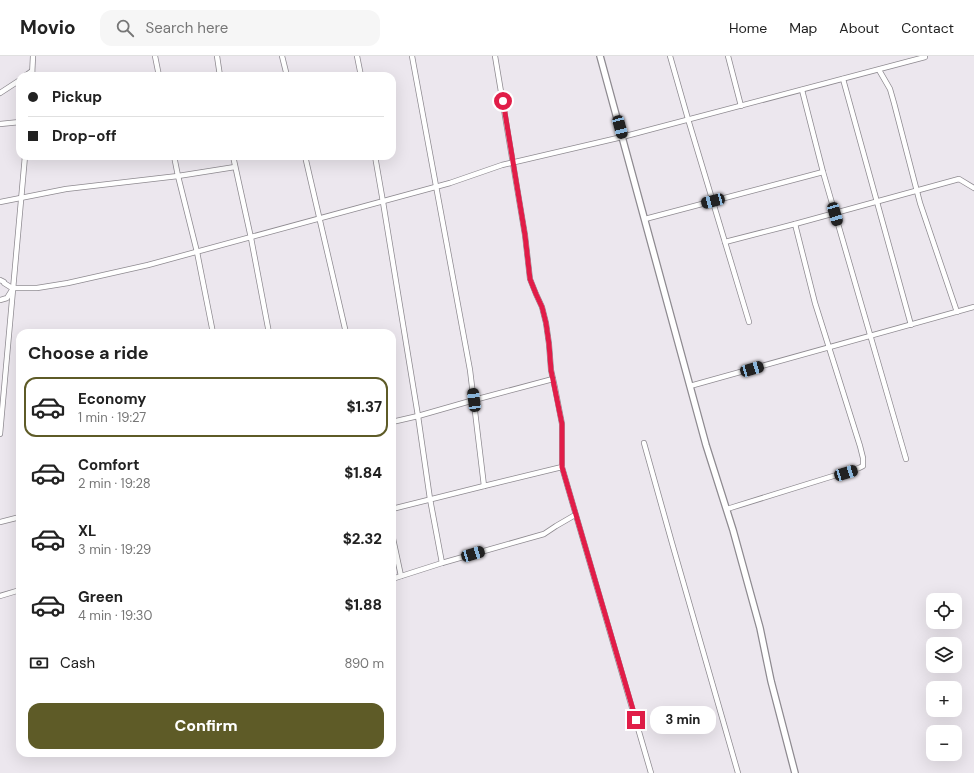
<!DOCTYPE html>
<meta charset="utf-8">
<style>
body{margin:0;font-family:"DM Sans",sans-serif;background:#f6f6f6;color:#222;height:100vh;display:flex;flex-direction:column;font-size:15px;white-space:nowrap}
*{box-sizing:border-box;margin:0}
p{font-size:13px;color:#767676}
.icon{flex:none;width:22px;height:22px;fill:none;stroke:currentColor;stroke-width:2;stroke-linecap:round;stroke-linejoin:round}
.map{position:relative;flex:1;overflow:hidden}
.sheet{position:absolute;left:16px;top:273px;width:380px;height:428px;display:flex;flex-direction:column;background:#fff;border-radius:12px;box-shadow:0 4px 16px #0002}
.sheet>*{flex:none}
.top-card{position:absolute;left:16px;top:16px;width:380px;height:88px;border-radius:12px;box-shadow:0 4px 16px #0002;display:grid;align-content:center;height:88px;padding:0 12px;background:#fff}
.tools{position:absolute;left:926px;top:537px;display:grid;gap:8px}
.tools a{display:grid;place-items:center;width:36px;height:36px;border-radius:8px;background:#fff;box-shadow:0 4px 16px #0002;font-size:20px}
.end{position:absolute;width:18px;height:18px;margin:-9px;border:5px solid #e11d48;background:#fff;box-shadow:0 0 0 2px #fff}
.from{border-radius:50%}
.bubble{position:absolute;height:28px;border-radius:12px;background:#fff;box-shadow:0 4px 16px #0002;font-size:13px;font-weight:800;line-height:28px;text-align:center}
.car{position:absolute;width:12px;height:24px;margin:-12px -6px;border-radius:5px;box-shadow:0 0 3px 1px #0007;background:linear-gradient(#222 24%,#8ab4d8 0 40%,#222 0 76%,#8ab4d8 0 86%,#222 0)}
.top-card b{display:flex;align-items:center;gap:14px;height:38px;font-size:15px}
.top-card b+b{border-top:1px solid #e0e0e0}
.top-card i{width:10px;height:10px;background:#222}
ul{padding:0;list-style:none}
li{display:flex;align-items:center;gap:12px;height:60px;margin:0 8px 6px;padding:0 4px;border:2px solid transparent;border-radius:12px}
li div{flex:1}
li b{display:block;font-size:15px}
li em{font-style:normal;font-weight:800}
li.current{border-color:#5e5b27}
li>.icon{width:36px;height:36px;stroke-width:1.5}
h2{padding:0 12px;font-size:18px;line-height:48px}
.pay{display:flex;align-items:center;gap:10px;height:44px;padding:0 12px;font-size:15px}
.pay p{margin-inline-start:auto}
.button{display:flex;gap:8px;margin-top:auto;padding:8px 12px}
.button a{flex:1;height:46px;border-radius:12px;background:#5e5b27;color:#fff;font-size:16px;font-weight:800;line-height:46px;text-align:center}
header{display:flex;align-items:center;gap:24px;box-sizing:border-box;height:56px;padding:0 20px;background:#fff;border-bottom:1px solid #e0e0e0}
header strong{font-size:19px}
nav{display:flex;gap:22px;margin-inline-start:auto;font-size:14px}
.search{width:280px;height:36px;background:#f6f6f6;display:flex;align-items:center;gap:10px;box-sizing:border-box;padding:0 14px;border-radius:12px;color:#767676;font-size:15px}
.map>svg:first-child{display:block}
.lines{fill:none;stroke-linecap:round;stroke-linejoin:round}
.minor-casing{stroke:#8e8a90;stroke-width:6}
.tertiary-casing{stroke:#8e8a90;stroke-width:8}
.minor{stroke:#fff;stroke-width:4.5}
.tertiary{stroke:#fff;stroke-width:5.5}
.route{stroke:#e11d48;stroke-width:5}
</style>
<header>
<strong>Movio</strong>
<div class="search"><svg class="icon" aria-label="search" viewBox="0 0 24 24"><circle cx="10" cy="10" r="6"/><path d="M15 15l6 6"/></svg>Search here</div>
<nav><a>Home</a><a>Map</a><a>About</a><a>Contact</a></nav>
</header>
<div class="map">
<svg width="974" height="717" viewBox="0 0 974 717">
<rect width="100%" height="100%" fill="#ece7ee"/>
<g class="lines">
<g class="minor-casing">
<g id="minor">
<path d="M155,0L159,20"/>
<path d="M217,0L220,20"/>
<path d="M282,0L287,20"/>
<path d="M357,0L361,20"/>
<path d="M412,0L470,314L484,430"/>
<path d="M670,0L688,63L749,266"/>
<path d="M728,0L741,50"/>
<path d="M879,14L890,33L894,47L920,147L957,256"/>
<path d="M25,20L32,15"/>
<path d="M32,20L33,0"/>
<path d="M843,23L911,269"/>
<path d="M802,34L823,116L906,403"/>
<path d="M0,37L20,24"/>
<path d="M0,68L20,66"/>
<path d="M174,100L178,120L197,196L213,277"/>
<path d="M233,100L251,182L269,277"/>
<path d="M305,100L346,277"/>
<path d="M375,100L383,146L418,360L430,443L442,507"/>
<path d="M0,146L66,133L178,120L235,111"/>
<path d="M645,163L823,116"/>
<path d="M725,186L795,168L959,123L974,132"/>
<path d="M0,224L4,226V227L12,232H37L68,227L148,209L450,127L502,109L622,81L925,1"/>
<path d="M0,244L7,242L12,234"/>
<path d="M690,330L974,251"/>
<path d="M392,366L418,360L474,344L553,323"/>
<path d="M0,378L25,100"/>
<path d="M644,387L672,487L738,717"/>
<path d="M562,411L651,717"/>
<path d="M392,453L484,430L562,411V368L555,332L551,314L549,288L546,267L542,251L536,238L530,223L525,179L495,0"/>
<path d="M727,453L859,412L863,410V402L860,390L815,247L795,168"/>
<path d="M0,466L20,461"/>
<path d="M392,478L401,520"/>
<path d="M392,523L442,507L544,478L556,470L575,459"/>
<path d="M0,540L20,534"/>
</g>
</g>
<g class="tertiary-casing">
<path id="tertiary" d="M600,0L706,389L733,474L760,572L771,625L795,717"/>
</g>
<use href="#minor" class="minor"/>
<use href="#tertiary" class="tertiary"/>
</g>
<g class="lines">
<path class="route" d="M503,45L525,179L530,223L536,238L542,251L546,267L549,288L551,314L562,368V411L636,664"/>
</g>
</svg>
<div class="tools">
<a><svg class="icon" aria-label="locate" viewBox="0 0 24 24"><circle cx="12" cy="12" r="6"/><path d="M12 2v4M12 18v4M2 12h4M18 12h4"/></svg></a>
<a><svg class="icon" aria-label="layers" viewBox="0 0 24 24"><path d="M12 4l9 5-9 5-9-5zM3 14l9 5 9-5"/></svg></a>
<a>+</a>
<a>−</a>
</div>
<i class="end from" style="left:503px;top:45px"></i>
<i class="end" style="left:636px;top:664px"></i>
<div class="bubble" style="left:650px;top:650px;width:66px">3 min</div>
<i class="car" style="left:620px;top:71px;rotate:165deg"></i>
<i class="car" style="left:713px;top:145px;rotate:255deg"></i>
<i class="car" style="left:835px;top:158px;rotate:164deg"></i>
<i class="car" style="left:752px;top:313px;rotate:74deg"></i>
<i class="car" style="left:474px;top:344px;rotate:353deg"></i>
<i class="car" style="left:846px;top:417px;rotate:73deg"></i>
<i class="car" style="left:473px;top:498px;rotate:74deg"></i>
<div class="top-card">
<b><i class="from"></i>Pickup</b>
<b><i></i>Drop-off</b>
</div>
<section class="sheet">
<h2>Choose a ride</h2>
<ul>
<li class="current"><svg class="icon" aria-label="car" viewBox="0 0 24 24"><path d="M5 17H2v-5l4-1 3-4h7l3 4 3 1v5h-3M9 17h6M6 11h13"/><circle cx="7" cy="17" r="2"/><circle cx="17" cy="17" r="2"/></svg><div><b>Economy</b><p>1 min · 19:27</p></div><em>$1.37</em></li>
<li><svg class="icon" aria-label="car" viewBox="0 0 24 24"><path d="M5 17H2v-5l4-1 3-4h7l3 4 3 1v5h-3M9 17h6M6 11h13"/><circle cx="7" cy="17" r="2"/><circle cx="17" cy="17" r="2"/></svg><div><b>Comfort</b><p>2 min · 19:28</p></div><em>$1.84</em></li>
<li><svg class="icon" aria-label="car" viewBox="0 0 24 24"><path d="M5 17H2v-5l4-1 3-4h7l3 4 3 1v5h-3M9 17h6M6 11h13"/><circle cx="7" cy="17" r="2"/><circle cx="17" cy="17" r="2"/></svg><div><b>XL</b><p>3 min · 19:29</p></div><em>$2.32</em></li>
<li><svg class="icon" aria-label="car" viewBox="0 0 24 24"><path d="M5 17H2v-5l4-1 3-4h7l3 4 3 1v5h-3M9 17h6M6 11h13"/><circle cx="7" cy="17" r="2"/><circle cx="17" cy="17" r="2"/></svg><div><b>Green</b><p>4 min · 19:30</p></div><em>$1.88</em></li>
</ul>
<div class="pay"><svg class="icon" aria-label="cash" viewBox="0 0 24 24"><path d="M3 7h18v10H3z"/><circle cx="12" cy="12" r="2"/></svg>Cash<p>890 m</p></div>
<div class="button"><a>Confirm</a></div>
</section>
</div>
